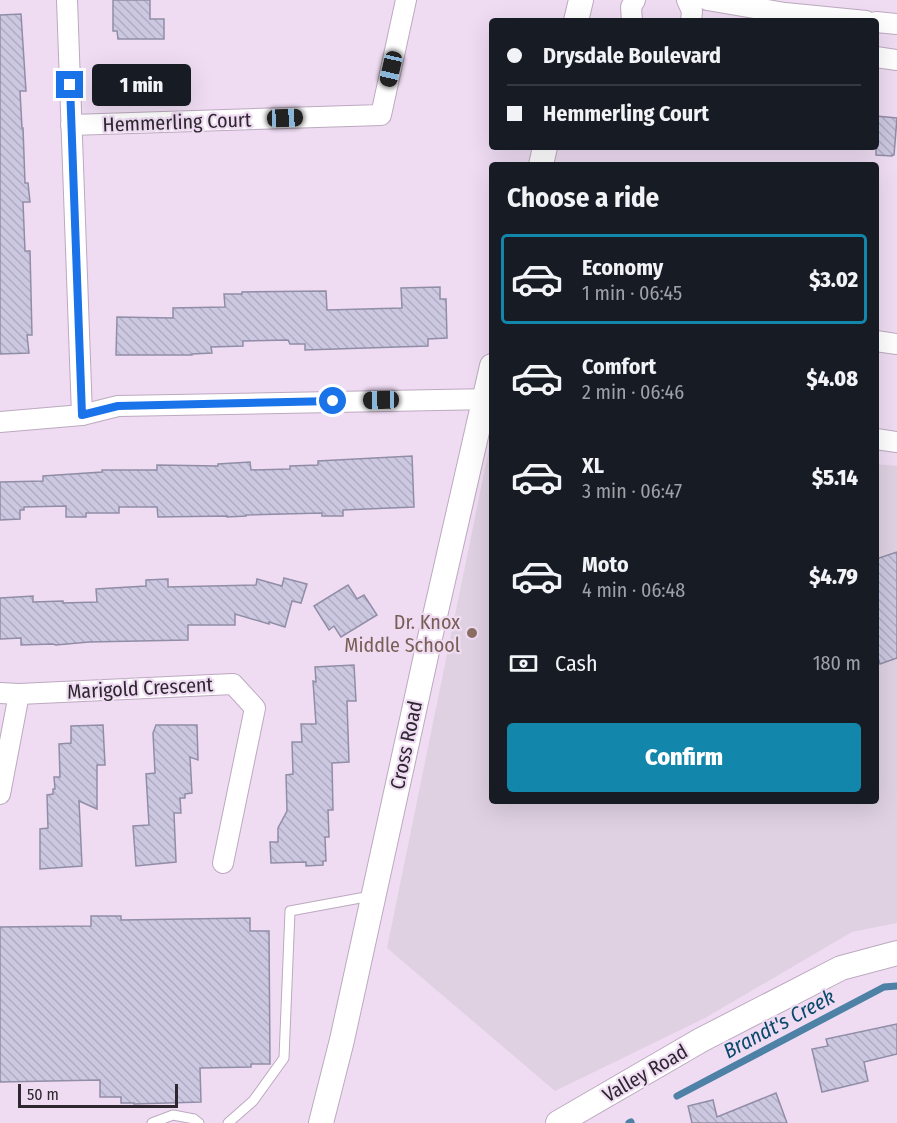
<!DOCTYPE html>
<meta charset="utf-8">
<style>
body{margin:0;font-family:"Fira Sans Condensed",sans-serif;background:#20242c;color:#f1f3f6;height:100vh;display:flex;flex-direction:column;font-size:22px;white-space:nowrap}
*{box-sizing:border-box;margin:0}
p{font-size:20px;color:#9ea1a6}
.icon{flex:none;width:33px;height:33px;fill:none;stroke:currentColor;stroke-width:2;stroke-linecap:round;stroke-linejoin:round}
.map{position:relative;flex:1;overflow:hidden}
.side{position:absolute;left:489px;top:162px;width:390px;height:642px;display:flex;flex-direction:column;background:#171b24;border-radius:6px;box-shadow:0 6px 24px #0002}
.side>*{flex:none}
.guide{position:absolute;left:489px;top:18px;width:390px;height:132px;border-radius:6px;box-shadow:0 6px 24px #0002;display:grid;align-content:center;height:132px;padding:0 18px;background:#171b24}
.scale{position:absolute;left:18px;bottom:15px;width:160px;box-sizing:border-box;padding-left:6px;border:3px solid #2e272f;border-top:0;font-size:16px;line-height:21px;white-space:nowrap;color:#2e272f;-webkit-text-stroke:4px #efdcf3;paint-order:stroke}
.end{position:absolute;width:27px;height:27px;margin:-14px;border:8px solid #1a73e8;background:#fff;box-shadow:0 0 0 3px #fff}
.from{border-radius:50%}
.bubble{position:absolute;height:42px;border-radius:6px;background:#171b24;box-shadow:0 6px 24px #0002;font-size:20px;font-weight:800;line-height:42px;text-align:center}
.car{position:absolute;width:18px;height:36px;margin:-18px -9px;border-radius:8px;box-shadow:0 0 4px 2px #0007;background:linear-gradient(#222 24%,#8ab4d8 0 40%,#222 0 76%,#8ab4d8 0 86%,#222 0)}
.guide b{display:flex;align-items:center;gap:21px;height:57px;font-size:22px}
.guide b+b{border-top:2px solid #363941}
.guide i{width:15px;height:15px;background:#f1f3f6}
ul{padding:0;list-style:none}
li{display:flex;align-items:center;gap:18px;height:90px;margin:0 12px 9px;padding:0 6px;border:3px solid transparent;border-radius:6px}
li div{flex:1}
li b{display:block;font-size:22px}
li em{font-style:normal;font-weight:800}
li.on{border-color:#1386ac}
li>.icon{width:54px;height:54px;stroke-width:1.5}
h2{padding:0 18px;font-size:27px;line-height:72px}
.pay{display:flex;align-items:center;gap:15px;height:66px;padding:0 18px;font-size:22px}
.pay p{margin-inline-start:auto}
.primary-button{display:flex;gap:12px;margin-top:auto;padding:12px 18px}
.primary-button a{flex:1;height:69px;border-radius:6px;background:#1386ac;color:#fff;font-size:24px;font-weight:800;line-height:69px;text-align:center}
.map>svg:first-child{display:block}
.education{fill:#dfd1e2}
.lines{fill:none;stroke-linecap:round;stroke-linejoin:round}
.stream{stroke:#4d81a5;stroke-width:7}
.building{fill:url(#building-back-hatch);stroke:#918da6;stroke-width:1.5}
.service-casing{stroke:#bca9bf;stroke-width:11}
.minor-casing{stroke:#bca9bf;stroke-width:22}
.tertiary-casing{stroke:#bca9bf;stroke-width:26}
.service{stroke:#fff;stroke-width:9}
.minor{stroke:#fff;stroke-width:20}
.tertiary{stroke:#fff;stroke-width:24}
.route{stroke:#1a73e8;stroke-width:8}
.education-dot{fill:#8d6e63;stroke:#efdcf3;stroke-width:2}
.labels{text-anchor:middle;stroke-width:4.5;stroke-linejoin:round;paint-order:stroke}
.street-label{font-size:20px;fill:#2e272f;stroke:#efdcf3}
.education-label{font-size:20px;fill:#785e54;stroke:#efdcf3;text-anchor:end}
.water-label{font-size:21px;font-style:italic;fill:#094969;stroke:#efdcf3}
</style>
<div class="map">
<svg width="897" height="1123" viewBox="0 0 897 1123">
<defs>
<pattern id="building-back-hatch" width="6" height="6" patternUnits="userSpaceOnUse" patternTransform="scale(1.5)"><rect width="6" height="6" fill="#ccc8e2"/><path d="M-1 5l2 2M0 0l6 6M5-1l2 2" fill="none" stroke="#b0acc2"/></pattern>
</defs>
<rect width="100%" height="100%" fill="#efdcf3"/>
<path class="education" d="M492,434V801H876V464L897,466V923L852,932L705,1018L555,1091L387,948Z"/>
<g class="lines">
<g class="stream">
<path d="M677,1096L884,987L897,986"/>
<path d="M629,1123L631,1122"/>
</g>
</g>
<g class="building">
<path d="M113,0H150V19H164V39H118L117,31H113Z"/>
<path d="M21,14L26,91H20L22,128H23L25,183H28L30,202H23L25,251H30L32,335H27L29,353L0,354V15Z"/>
<path d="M876,116L897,118L894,155H892V156L876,155Z"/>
<path d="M440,287V299H446L447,338L428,339V346L305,350V344H290L288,340L243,341V346L211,347L212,353L192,354V355H116L117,317L173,318V308L225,307L224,294H242V292L326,291L327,310L402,308L401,288Z"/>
<path d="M412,456L414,507L343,510V516H322V513L246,515V516L227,517V516L158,517L157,507H119V513H86V517H66V506L24,507V510H20V519L0,520V482L43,481V476L102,472V470H157V465L218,466V464L250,462L251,470L290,469V466L318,465V461Z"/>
<path d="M897,552V658L880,664L876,651V559Z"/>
<path d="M284,578L307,584L301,603L292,601L285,627L269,622V624L235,614V625H188V640L89,642L56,645L53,644L21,645V638L0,639V598L33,596V602L63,601V603L97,602L96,589L146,586V580L168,579V587L256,585L257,579L282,586Z"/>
<path d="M348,585L357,599L364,595L377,615L341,637L334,626L329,630L314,606Z"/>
<path d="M354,665L356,701H347L349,762L332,763L333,810H328L329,837H325L326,861H323V865L306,866V862L271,863L270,842H278V828L287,811L286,775L293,774L292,742H302L301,724H316L313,681L316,682L315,667Z"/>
<path d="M103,725L105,765H97V809L79,801L82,866L40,869V829L48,828L47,795L53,794V789H55L54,777H60L59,744L71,743V726Z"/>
<path d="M156,725H197L198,760L190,757L192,793L185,794V798H180L181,813H174L176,862L136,866L133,826L149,825L146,774L155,773L153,733Z"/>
<path d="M91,916H121V920L250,918V931H269L270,1064H251V1067L200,1068L201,1102L134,1104V1103H121V1097H100V1080L0,1082V927L91,926Z"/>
<path d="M897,1024V1054L864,1062L868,1081L822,1092L812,1049L828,1046L826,1039Z"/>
<path d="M776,1093L787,1123H692L688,1106L713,1100L717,1117Z"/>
</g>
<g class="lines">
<g class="service-casing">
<g id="service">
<path d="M152,1123L173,1115L194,1119L199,1123"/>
<path d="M228,1123L253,1101L284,1058L290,911L371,896"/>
</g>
</g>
<g class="minor-casing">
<g id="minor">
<path d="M67,0L82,415"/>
<path d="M687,0L692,11L691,21"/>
<path d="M707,0L785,13L866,21"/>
<path d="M632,21L631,7L635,0"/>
<path d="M876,22L897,24"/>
<path d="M876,57L897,60"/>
<path d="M71,125L381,115L406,0"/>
<path d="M876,341L897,344"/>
<path d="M0,422L82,415L118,406L492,399"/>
<path d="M876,439L897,442"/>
<path d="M0,693L19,694L233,684L255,708L223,863"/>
<path d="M0,794L19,694"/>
</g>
</g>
<g class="tertiary-casing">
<g id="tertiary">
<path d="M576,21L581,0"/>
<path d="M541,165L545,147"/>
<path d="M321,1123L342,1040L429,642L492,366"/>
<path d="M558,1123L701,1040L841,968L897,953"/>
</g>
</g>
<use href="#service" class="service"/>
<use href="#minor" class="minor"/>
<use href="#tertiary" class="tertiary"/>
</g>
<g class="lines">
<path class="route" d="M70,85L82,415L118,406L333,401"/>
</g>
<circle class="education-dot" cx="472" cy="633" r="6"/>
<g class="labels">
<g class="street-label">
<text transform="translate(177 122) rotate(-2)" y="7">Hemmerling Court</text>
<text transform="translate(140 688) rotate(-3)" y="7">Marigold Crescent</text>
<text transform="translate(406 745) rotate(-78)" y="7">Cross Road</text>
<text transform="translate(645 1073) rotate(-30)" y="7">Valley Road</text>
</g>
<g class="education-label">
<text x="460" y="629">Dr. Knox<tspan x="460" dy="23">Middle School</tspan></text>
</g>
<g class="water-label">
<text transform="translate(779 1024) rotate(-28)" y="7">Brandt's Creek</text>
</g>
</g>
</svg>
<div class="scale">50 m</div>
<i class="end from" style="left:333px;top:401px"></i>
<i class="end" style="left:70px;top:85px"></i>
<div class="bubble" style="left:92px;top:64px;width:99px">1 min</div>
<i class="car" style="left:391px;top:69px;rotate:193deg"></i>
<i class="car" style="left:285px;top:118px;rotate:88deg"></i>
<i class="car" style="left:381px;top:400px;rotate:269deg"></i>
<div class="guide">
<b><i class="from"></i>Drysdale Boulevard</b>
<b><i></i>Hemmerling Court</b>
</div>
<section class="side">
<h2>Choose a ride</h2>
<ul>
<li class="on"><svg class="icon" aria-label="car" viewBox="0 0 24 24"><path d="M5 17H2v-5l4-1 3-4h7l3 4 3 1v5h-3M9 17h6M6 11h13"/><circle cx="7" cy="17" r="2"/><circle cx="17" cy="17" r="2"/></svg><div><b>Economy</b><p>1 min · 06:45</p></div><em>$3.02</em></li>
<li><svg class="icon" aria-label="car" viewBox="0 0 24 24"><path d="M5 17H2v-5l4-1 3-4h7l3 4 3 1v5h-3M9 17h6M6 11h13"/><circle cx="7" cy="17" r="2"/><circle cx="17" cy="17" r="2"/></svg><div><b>Comfort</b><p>2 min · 06:46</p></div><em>$4.08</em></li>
<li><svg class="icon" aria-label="car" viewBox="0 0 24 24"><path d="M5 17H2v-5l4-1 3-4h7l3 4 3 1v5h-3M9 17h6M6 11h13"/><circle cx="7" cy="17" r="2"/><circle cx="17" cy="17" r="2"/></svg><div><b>XL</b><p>3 min · 06:47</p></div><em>$5.14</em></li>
<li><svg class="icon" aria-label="car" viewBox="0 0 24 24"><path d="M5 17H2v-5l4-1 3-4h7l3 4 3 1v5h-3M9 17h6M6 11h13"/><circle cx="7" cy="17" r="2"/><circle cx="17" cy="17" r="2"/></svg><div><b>Moto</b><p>4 min · 06:48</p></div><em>$4.79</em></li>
</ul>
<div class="pay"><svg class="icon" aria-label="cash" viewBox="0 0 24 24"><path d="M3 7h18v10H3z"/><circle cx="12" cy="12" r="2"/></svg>Cash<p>180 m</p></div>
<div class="primary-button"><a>Confirm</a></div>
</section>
</div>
